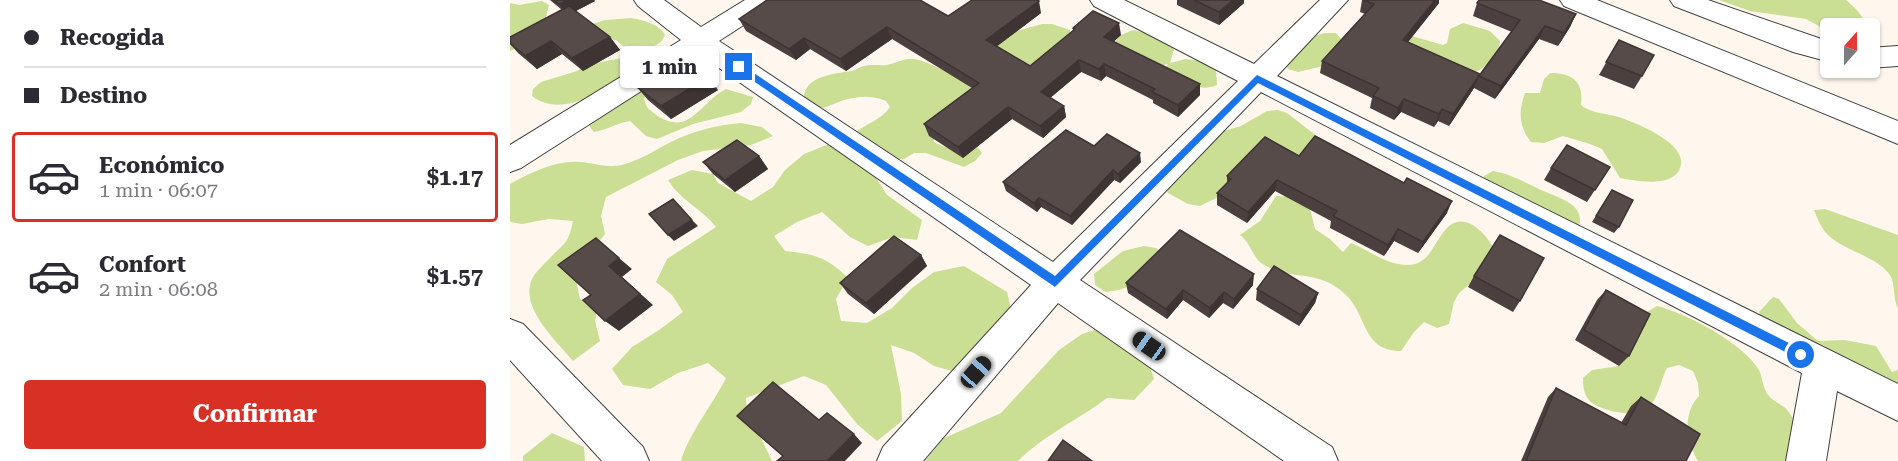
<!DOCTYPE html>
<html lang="es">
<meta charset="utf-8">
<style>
body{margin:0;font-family:"Roboto Serif",serif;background:#f7f7f7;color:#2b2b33;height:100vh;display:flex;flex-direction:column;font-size:22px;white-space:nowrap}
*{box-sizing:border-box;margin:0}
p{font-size:20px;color:#7c7c81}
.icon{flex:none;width:33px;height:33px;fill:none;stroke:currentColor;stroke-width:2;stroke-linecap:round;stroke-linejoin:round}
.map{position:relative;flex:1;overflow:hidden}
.side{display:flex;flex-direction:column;background:#fff;width:510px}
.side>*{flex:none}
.top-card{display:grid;align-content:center;height:132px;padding:0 24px;background:#fff}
.needle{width:39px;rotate:21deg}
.fabs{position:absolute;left:1310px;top:18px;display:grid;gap:12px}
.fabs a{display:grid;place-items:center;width:60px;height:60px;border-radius:6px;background:#fff;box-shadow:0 2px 4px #0004;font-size:30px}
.end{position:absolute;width:27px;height:27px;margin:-14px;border:8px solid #1a73e8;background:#fff;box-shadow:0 0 0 3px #fff}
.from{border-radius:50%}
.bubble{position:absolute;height:42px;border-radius:6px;background:#fff;box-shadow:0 2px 4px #0004;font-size:20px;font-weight:700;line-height:42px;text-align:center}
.car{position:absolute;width:18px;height:36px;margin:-18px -9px;border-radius:8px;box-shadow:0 0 4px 2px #0007;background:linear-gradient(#222 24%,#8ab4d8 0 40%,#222 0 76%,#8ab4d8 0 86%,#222 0)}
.top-card b{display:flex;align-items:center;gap:21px;height:57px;font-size:22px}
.top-card b+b{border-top:2px solid #e1e1e2}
.top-card i{width:15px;height:15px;background:#2b2b33}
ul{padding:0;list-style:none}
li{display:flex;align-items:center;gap:18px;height:90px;margin:0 12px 9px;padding:0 12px;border:3px solid transparent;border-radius:6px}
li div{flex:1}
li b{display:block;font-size:22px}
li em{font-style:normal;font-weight:700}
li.current{border-color:#d93025}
li>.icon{width:54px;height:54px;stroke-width:1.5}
.button{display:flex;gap:12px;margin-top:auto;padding:12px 24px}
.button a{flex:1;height:69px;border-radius:6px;background:#d93025;color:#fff;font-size:24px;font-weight:700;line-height:69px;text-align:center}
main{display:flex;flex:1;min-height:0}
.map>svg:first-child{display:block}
.forest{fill:#cade94}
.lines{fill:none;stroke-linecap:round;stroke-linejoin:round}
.minor-casing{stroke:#414141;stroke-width:2}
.minor{fill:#fff;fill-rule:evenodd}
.wall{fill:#4b403f}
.shaded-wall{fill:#3d3433}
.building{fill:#574b49;stroke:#3d3433;stroke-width:1.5}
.route{fill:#1a73e8}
</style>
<main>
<section class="side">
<div class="top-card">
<b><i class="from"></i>Recogida</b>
<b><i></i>Destino</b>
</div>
<ul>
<li class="current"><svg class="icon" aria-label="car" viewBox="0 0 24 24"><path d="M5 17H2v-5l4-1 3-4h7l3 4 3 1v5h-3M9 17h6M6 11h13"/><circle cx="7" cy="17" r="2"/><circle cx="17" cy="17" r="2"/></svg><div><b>Económico</b><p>1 min · 06:07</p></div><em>$1.17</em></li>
<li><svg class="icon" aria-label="car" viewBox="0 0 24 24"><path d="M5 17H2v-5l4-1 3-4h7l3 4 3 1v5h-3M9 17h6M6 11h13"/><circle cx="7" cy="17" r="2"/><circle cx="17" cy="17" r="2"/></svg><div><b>Confort</b><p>2 min · 06:08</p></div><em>$1.57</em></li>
</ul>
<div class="button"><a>Confirmar</a></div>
</section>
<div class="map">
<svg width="1388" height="461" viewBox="0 0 1388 461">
<rect width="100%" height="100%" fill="#fff7ee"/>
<g class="forest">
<path d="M1209,0H1336C1345,8 1355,16 1355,28H1320V32L1296,19L1240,11Z"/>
<path d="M32,1L39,5L36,17L40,22L11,46L0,51V3L9,5Z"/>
<path d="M121,18C132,20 150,24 155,35L151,42L133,53L136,62C106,80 58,123 22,96L23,89L31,82L67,71L76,65L132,54L116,49L106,40L97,39L73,27L95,20Z"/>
<path d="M953,23L980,31L990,41C989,56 975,69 961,74L879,35L888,32L933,45L937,43L940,29Z"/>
<path d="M532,24H542L560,30V38L545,58L463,88L425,133L424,142C439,151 450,148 466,145L472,153L465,161L454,167L416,153H404L394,159L381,160L345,133C357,123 371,120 380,107L376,101C353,92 335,99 314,108L295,104C288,77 323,74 341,71C345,71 349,67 354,66C362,64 369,66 377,65C387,63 394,58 404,59C416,61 428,68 439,73L503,32Z"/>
<path d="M623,30L632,32L636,30L659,42L664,49L660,63L676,59L701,63L706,70L707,85C687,94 671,79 654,70L658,64L650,66L601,47L611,35Z"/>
<path d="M815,33H826L832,40L817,65L788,72L778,69L774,61L804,36Z"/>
<path d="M190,52L194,65C175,79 151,83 134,98C136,109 140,110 148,116C180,137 191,101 216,89L243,97L241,104L231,112L183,124L147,139L136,136L120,121C107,123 97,130 84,132L79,126L87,117Z"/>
<path d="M1040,73C1062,73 1074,81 1071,105C1082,114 1096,113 1109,117C1126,123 1175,142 1171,165C1166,189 1126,181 1110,178L1092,149L1080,144L1053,136L1034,143L1021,142C1009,127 1008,111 1015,93H1030L1034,79Z"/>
<path d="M768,110L777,113L817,144L690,206L678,204L658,193L655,184L710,132L731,126L757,111Z"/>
<path d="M231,123L252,127L263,136L241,145L193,151L168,160L96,197L91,216L95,234L62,276L66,280L70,299L87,311L85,321L90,341L63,361C47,341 7,306 23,277C27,271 34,264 39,259C55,242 58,245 63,221L39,219L12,224L0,222V184C20,173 46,160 70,162C85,163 99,169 115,164C132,159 145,150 161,142C183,131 206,125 231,123Z"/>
<path d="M324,142L357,164L377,195L412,220L407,240L383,237L358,246L340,237L312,212L287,222L264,236L275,251C304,254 317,257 338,278L326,299L331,321L357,323L382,308L402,288L424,272L454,266L497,292L502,314L450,373L424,366L404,353L381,345L391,394L392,421L367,441L347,424L316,385L294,376L236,398L238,425L251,438L262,461H171C178,435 203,404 216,378L198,363L168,373L140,389L113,385L102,369L122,347L149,330L173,312L162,295L146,282L157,259L206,227C191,208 170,200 158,180L182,170L203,174L208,183L241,201L263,187L275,170L294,154Z"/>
<path d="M983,171C1000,174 1012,181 1027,188C1044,197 1079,203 1068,229L973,184L974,176Z"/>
<path d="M766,196L784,197L799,205L805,229L820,239L833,252L841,243C858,250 877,265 897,265C920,265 923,243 936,229C953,210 974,231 983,247L972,274L949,293L944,302L939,324L927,328L914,322L904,332L891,351C853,351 858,318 837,296C811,269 784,281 756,266C742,259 742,244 730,235L750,221Z"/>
<path d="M1315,209L1388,235V309C1383,299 1385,284 1381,277C1370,257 1334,251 1318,235C1311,228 1307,218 1304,210Z"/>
<path d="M634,246L646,248L657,255L634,281L609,290L596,292L585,285L584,274L613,251Z"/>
<path d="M1263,297L1269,299L1287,323L1308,341L1335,340L1366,346L1382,372L1388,370V394L1338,367L1313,345L1286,343L1256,334L1249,312Z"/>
<path d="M1147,306C1176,313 1233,343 1249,370C1253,378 1252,388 1259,396C1262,400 1269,403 1274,407C1278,410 1282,417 1285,422L1279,461H1188C1176,441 1172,414 1189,396L1188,383L1183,371L1169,365L1157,368C1150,381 1149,400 1136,409C1124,418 1093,411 1082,403C1074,397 1073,387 1073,378L1082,370L1109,366L1108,363L1137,312Z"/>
<path d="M597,326L636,356L644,379L624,400L597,398C568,420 534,435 508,461H415L434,438L491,413L549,350L572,334Z"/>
<path d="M42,433L74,447L75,461H13V456Z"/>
</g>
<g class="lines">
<g class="minor-casing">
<g id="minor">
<path d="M124,0H154L191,27L235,0H267L263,6L209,41L543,262L728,81L584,6L580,0H614L744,64L810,0H838L767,76L1388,384V421L1327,391L1316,461H1276L1292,373L751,92L570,280L822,447L828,461H774L548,303L413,461H367L373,447L521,285L189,54L11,168L0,172V145L171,40L128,6Z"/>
<path d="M1050,0H1087L1388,121V144L1054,6Z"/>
<path d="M1160,0H1198L1320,42V62L1283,52L1164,6Z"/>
<path d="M1388,46V66L1359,68V48Z"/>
<path d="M0,319L13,324L133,447L139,461H92L0,360Z"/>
</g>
</g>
<use href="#minor" class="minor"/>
</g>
<g class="wall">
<path d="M40,0H84L85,1L66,11L100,37L110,50L73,71L52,54L27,69L8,53L0,44V37L52,10Z"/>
<path d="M667,0H734V3L709,25L667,5Z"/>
<path d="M852,0H929V3L898,42L970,74L1002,32L963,16L967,3L1066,14L1060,27L1048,46L1029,39L985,99L964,88L939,126L928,121L924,127L891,112L884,120L860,108L862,98L810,73L812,61L855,14L850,12Z"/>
<path d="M531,13L486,47L520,66L563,31V28L611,35L604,41L690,95L668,117L643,103V100L596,76L591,81L571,72L540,98L554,106L556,117L533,138L502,119L453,158L419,136L414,124L462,88L382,39L336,71L300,49L286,60L236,31L229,19L438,16Z"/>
<path d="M1109,40L1132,76L1124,89L1089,75Z"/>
<path d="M127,87L208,90L161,119L138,100Z"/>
<path d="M584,146L631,162L610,183L604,180L562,225L531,207L527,212L496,191L493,182Z"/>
<path d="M249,156L258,169L225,192L203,174L193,162Z"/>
<path d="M789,156L937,213L908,253L884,241L874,256L820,228L821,221L765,191L737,223L707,205V193L717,183V176Z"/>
<path d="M1100,167L1077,202L1034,180L1041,168Z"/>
<path d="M1102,190L1109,227L1104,233L1082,222Z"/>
<path d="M411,255L417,266L364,314L338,294L330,283Z"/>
<path d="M964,276L1010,301L1003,312L958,287Z"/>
<path d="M616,283L743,285L723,309L713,303L699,318L673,300L657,319L618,293Z"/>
<path d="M747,289L808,293L805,303L789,326L746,300Z"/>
<path d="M1096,290L1119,356L1109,366L1065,340L1087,300Z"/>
<path d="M1046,388L1111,423L1121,406L1131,397L1176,461H1011L1038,397Z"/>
</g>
<g class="shaded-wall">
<path d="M58,0H84L85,1L58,15L49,4Z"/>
<path d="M723,0H734V3L709,25V12Z"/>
<path d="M925,0H929V3L890,52L893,40Z"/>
<path d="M529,1L531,13L479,52L476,40Z"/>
<path d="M1066,14L1060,27L1048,46L1054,33Z"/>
<path d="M609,23L611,35L596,49L594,37Z"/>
<path d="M1035,26L1029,39L985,99L991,86Z"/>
<path d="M377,27L382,39L336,71L330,59Z"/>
<path d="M100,37L110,50L73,71L62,58Z"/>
<path d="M294,38L300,49L286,60L279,49Z"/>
<path d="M41,41L52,54L27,69L15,56Z"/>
<path d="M569,60L571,72L533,104L531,92Z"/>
<path d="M594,64L596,76L591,81L589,69Z"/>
<path d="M969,76L964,88L939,126L943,114Z"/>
<path d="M199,77L208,90L161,119L151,106Z"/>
<path d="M690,84V95L668,117V105Z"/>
<path d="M894,99L891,112L884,120L888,108Z"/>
<path d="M554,106L556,117L533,138L530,126Z"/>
<path d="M498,107L502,119L453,158L448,147Z"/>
<path d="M932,109L928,121L924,127L929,114Z"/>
<path d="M630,153L631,162L610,183L608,174Z"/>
<path d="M249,156L258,169L225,192L215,180Z"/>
<path d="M603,170L604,180L562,225L560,216Z"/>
<path d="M767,180L765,191L737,223L738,212Z"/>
<path d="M529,198L531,207L527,212L524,203Z"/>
<path d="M942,201L937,213L908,253L913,242Z"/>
<path d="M182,220L188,226L164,241L158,235Z"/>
<path d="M888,229L884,241L874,256L878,245Z"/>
<path d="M411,255L417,266L364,314L356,303Z"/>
<path d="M109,258L122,269L112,277L143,305L109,331L95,321L99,266Z"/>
<path d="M744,274L743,285L723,309L724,299Z"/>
<path d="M673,290V300L657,319L656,309Z"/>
<path d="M714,292L713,303L699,318L700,308Z"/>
<path d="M808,293L805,303L789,326L791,315Z"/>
<path d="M344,434L352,443L335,461H317Z"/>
</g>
<g class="building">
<path d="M44,0H58L49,4Z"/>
<path d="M257,0H410L438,16L462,0H527L529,1L476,40L520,66L565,29L563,28L583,11L609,23L594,37L690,84L668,105L642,92L645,89L594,64L589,69L569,60L531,92L554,106L530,126L498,107L448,147L414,124L469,83L377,27L330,59L294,38L279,49L229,19Z"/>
<path d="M684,0H723L709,12Z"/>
<path d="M853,0H925L893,40L970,74L943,114L932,109L929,114L894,99L888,108L863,96L869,88L812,61L864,4Z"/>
<path d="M969,0H1029L1066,14L1054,33L1035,26L991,86L969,76L1010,20L967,3Z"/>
<path d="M59,6L100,37L62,58L41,41L15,56L0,43V37Z"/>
<path d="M1109,40L1144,55L1132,76L1096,62Z"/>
<path d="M175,59L199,77L151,106L127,87Z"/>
<path d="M556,130L584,146L597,134L630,153L608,174L603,170L560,216L529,198L524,203L493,182Z"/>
<path d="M805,136L894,183L897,178L942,201L913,242L888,229L878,245L823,216L827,211L767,180L738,212L707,193L721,179L717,176L755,137L789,156Z"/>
<path d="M227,140L249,156L215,180L193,162Z"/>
<path d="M1057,145L1100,167L1085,190L1041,168Z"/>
<path d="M1102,190L1123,200L1109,227L1086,216Z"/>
<path d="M163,199L182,220L158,235L139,214Z"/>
<path d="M670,230L744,274L724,299L714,292L700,308L673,290L656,309L616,283Z"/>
<path d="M990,235L1034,258L1010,301L964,276Z"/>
<path d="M384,236L411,255L356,303L330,283Z"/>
<path d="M86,238L109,258L99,266L130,294L95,321L73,300L81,295L48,265Z"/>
<path d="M764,266L808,293L791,315L747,289Z"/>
<path d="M1096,290L1140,314L1119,356L1074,330Z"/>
<path d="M263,382L309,420L317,413L344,434L317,461H267L273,456L227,416Z"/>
<path d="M1046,388L1116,425L1131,397L1190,434L1176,461H1016Z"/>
<path d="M553,440L582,461H538Z"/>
</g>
<path class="route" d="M226,65H232L545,276L747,75L1295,351L1296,355L1291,360L1287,358L748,83L545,287L226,69Z"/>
</svg>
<div class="fabs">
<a><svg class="needle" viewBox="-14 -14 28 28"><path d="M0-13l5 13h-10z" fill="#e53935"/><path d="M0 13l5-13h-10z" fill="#7c7c81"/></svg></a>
</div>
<i class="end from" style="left:1291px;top:355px"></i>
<i class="end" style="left:229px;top:67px"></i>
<div class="bubble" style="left:110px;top:46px;width:99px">1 min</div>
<i class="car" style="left:639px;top:346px;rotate:305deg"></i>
<i class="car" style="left:466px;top:372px;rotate:42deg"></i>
</div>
</main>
